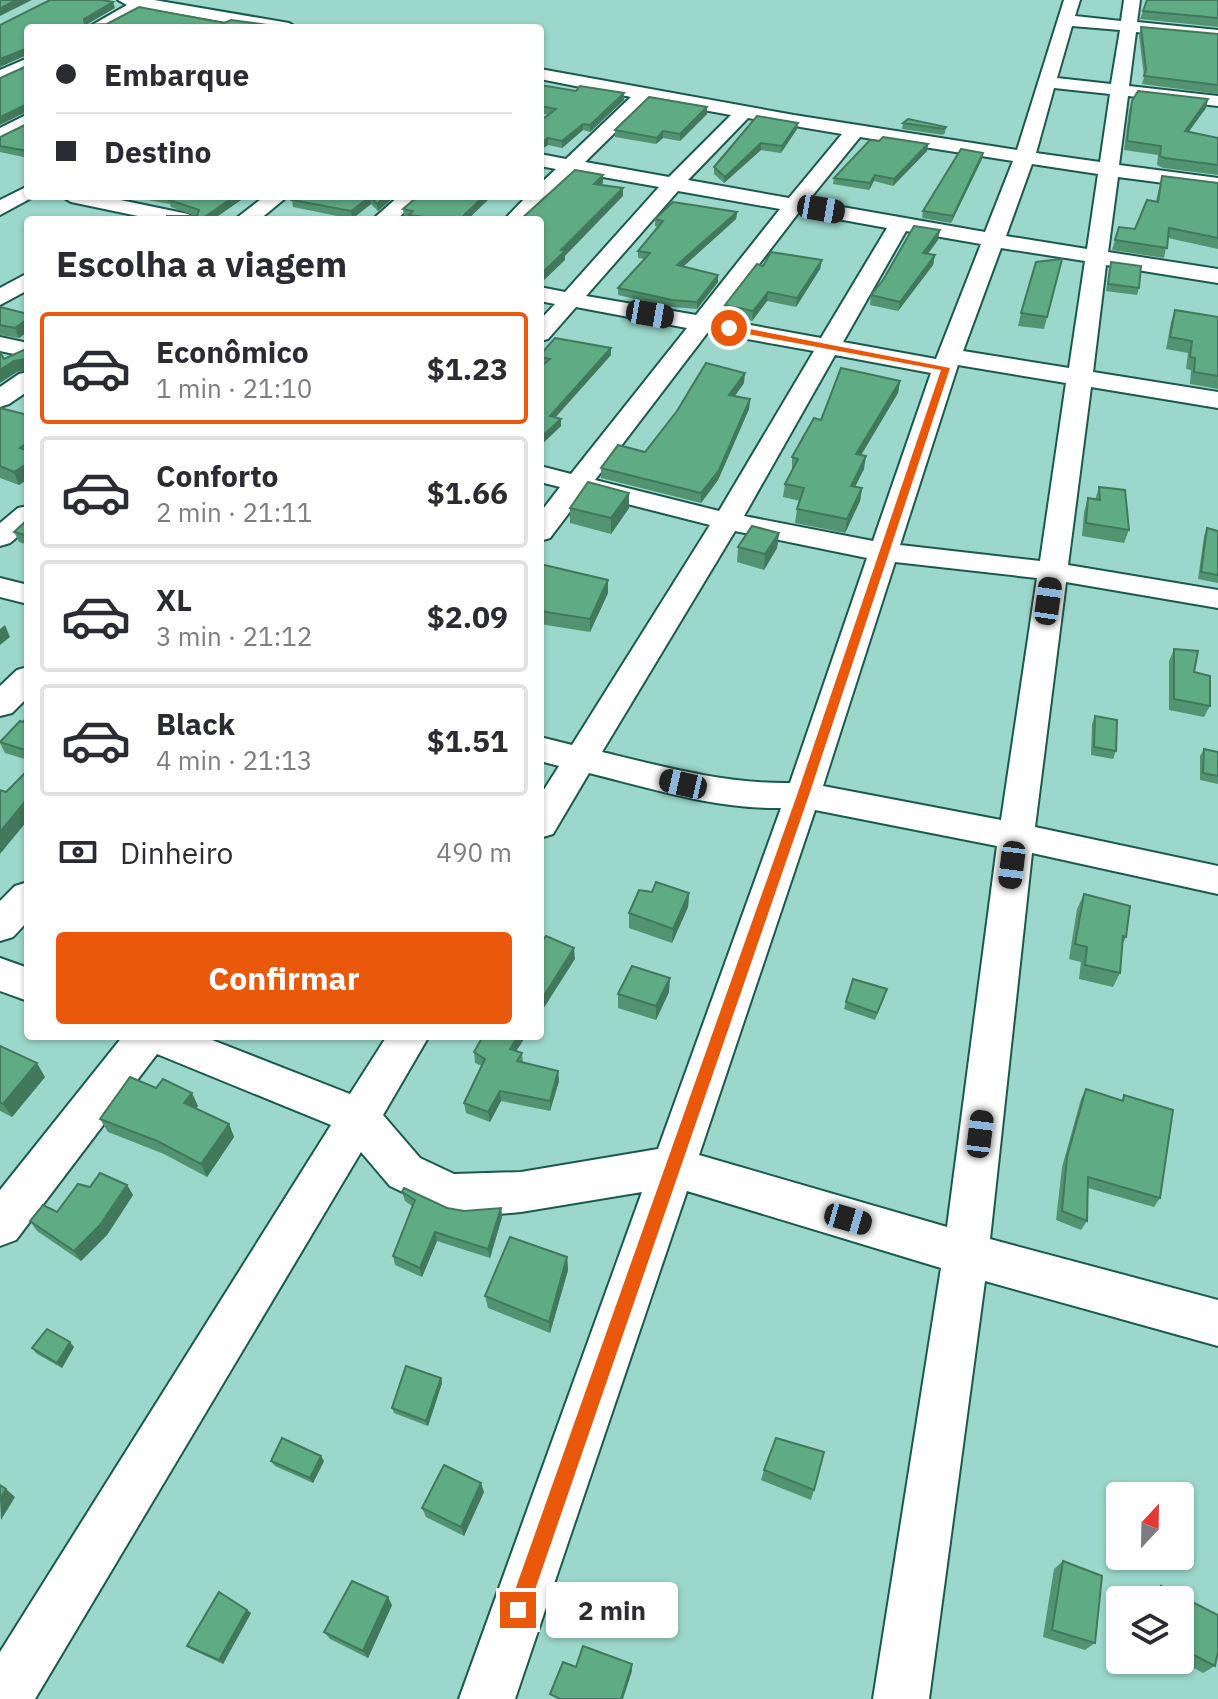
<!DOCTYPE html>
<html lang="pt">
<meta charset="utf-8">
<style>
body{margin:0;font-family:"IBM Plex Sans",sans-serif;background:#f7f7f7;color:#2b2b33;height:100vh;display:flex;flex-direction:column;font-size:30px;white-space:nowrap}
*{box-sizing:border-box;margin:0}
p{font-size:26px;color:#7c7c81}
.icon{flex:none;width:44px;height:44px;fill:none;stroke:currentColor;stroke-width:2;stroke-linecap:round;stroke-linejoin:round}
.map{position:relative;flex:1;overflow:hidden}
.drawer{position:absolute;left:24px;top:216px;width:520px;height:824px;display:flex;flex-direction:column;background:#fff;border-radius:8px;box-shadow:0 2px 6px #0004}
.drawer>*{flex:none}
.banner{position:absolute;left:24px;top:24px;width:520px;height:176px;border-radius:8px;box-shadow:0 2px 6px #0004;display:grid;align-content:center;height:176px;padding:0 32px;background:#fff}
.needle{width:52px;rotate:22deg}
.buttons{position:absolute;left:1106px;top:1482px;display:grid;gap:16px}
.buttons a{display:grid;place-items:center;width:88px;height:88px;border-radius:8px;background:#fff;box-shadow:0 2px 6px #0004;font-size:40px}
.end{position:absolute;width:36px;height:36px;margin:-18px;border:10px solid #ea580c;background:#fff;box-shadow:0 0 0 4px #fff}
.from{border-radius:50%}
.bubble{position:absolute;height:56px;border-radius:8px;background:#fff;box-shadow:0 2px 6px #0004;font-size:26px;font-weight:700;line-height:56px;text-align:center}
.car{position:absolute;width:24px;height:48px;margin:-24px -12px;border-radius:10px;box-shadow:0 0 6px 2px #0007;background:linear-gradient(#222 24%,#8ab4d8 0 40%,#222 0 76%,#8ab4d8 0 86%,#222 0)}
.banner b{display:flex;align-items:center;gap:28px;height:76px;font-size:30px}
.banner b+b{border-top:2px solid #e1e1e2}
.banner i{width:20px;height:20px;background:#2b2b33}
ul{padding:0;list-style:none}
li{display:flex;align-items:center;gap:24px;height:112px;margin:0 16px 12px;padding:0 16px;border:4px solid #e1e1e2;border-radius:8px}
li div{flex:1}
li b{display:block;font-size:30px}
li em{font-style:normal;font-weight:700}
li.on{border-color:#ea580c}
li>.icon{width:72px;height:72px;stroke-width:1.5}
h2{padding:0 32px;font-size:36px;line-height:96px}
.pay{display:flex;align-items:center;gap:20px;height:88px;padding:0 32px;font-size:30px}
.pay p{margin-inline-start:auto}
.button{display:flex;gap:16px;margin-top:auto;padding:16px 32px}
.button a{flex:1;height:92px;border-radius:8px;background:#ea580c;color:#fff;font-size:32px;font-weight:700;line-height:92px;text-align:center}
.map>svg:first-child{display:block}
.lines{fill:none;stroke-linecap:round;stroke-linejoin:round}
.minor-casing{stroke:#1b594e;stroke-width:4}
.minor{fill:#fff;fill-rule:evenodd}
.wall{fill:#529472}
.shaded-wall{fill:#42785c}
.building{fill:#5fac84;stroke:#42785c;stroke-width:2}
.route{fill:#ea580c}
</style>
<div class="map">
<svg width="1218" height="1699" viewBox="0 0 1218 1699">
<rect width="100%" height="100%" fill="#9bd7ca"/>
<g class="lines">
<g class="minor-casing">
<g id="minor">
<path d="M118,0H154L289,23L297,28H260L145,8L107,28H87L127,5Z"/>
<path d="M1064,0H1080L1075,16L1121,21L1124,0H1140L1137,22L1218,30V40L1136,32L1129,86L1218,96V106L1128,96L1119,165L1218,178V190L1118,177L1108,252L1218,269V283L1106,265L1093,372L1218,392V408L1091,387L1068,565L1218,590V608L1066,582L1035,827L1218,866V894L1032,853L990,1239L1218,1300V1346L985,1281L929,1699H873L941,1268L687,1191L515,1699H459L642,1192L521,1212L465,1217L449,1214L390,1186L361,1152L35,1699H0V1652L331,1125L157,1054L16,1240L0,1246V1190L123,1036H202L350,1094L387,1036H429L383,1115L420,1158L454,1174L521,1172L658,1149L781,808C715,809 653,789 589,773L553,834L540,838V796L559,766L540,761V737L572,745L710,525L584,493L550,538L540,541V513L560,487L540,482V466L571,474L687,328L576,307L548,339L540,341V320L555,304L540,301V287L565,292L659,187L575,172L527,220H504L527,196H540V184L556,169L540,166V154L566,159L631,97L540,79V69L794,115L1017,150ZM1072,26L1120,30L1111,84L1057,78ZM1054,88L1110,94L1100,162L1036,153ZM648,100L731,115L669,177L585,162ZM748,118L842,134L789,198L688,180ZM860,137L1013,161L985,232L808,201ZM1032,164L1098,174L1087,249L1006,236ZM678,191L780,209L696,315L586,296ZM799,212L887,228L821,338L717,319ZM906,231L981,244L936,359L843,342ZM1001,248L1085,261L1069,368L963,351ZM708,332L814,351L719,511L595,480ZM835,355L931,373L873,541L744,516ZM958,365L1066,383L1040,561L900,545ZM735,531L867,558L790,783C725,784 665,767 602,752ZM895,562L1037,578L1001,820L823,786ZM815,810L997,846L947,1227L699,1155Z"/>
<path d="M28,58V70L0,82V70Z"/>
<path d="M28,114V128L0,142V128Z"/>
<path d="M28,186V196H35L0,215V200Z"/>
<path d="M61,196H101L188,214L199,220H157L71,202Z"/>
<path d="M265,196H288L259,220H234Z"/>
<path d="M399,196H422L396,220H372Z"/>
<path d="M28,273V290L0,305V288Z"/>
<path d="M0,337L28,343V357L0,351Z"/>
<path d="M28,372V391L9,404L0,407V387L19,374Z"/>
<path d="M28,506V528L10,543L0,546V523L18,508Z"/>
<path d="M0,578L28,585V604L0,597Z"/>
<path d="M28,667V697L12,713L0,716V686L17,670Z"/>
<path d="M28,882V921L13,937L0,941V901L15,886Z"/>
<path d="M0,958L28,968V1001L0,991Z"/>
</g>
</g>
<use href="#minor" class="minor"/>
</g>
<g class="wall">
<path d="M1218,0V27L1140,19L1143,11Z"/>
<path d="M1141,27L1218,34V94L1142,84L1144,77L1139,35Z"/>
<path d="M28,59V158L0,152V137L27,124Z"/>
<path d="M540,85L576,91L624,93V100L590,132L583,130L562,148L548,145L540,150V121L549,115L540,113Z"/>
<path d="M1208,99L1206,108L1188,132L1218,138V175L1163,168L1157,165L1158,155L1124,150L1129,110L1132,101Z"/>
<path d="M707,114L680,141L663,138L656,144L615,137V130Z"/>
<path d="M757,116L797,129L781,153L761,150L724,183L714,174V167Z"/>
<path d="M903,123L946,127L945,133L943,135L902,129Z"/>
<path d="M879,141L928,144L927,151L893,186L874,181L869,190L833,184L834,178Z"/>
<path d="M982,159L951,223L922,218L923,211Z"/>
<path d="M1162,176L1218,183V249L1168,238L1164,258L1112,250L1119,227L1135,229L1156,201Z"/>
<path d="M125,196H247L212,220H167L195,216L171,207L170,204Z"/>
<path d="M297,196H395L378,211L371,204L352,219L293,207L292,200Z"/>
<path d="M418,196H492L467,220H410V218L404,217L403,209Z"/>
<path d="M737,212L736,219L683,267L718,282L697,309L672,307L618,295V288L645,259L638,258V251L658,227L655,226V219Z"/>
<path d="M938,240L928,254L935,255L933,265L898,311L870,305L871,295Z"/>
<path d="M1062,259L1044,329L1018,326L1021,313Z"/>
<path d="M822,260L820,269L796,307L767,301L752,321L724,315L725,305L763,266Z"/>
<path d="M1111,262L1139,288L1137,295L1106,291Z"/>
<path d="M0,307L28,314L19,338L0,335Z"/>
<path d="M1175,310L1218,317V389L1190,384L1191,370L1186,369L1188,353L1166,349L1171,322Z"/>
<path d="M540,355H611L556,417L561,426L540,446V367L544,365L540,364Z"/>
<path d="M900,381L898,393L861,455L864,469L855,486L862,488L860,501L845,533L795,523L797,509L800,501L783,497L785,484L792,471V457L821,420Z"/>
<path d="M744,383L735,396L750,399L749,409L718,480L701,503L601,478V468L645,452Z"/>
<path d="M0,408L28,415V479L19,485L0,478Z"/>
<path d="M1099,487L1129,530L1124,543L1082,536L1084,512L1088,498L1095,500Z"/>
<path d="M570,508H629L611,534L570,523Z"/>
<path d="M28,519V545L19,542L14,532Z"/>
<path d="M1207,528L1218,531V583L1198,579L1204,536Z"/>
<path d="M779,533L777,548L764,570L737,562L738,547Z"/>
<path d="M540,564L608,580V593L590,632L540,624Z"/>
<path d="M1174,649L1194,672L1210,706L1204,717L1169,710V661Z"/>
<path d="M28,716V760L5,753L0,743Z"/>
<path d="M1095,716L1116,751L1113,759L1091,755L1092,724Z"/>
<path d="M1204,749L1218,752V784L1200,780V756Z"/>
<path d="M652,892L689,893L688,907L672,943L629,928V913Z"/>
<path d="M1084,894L1126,937L1122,945L1120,973L1113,987L1079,979L1081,962L1069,959L1077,909Z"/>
<path d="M853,979L885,996L875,1020L844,1009Z"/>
<path d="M669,992L656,1020L618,1008V994Z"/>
<path d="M483,1036H526L516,1051L522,1053L523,1062L558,1071L559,1081L550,1111L501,1101L490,1122L466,1113L464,1103L482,1066L475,1063L474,1052Z"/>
<path d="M0,1046L45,1077L12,1117L0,1111Z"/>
<path d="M1086,1089L1122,1100L1124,1095L1160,1198L1154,1207L1088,1188L1087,1221L1081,1230L1056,1220L1062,1167L1081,1099Z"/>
<path d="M198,1106L196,1109L229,1124L234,1137L207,1177L164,1154L108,1132L100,1119Z"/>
<path d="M127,1185L133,1195L107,1235L81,1261L37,1231L30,1221L57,1212L90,1187Z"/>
<path d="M402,1192L447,1208L464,1211L501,1208L502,1217L490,1258L437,1241L422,1277L395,1265L393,1256L412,1206L405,1201Z"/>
<path d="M567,1257L568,1270L550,1333L488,1308L485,1296Z"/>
<path d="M74,1347L62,1368L37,1354L32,1348Z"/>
<path d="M441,1378L442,1383L428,1426L394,1413L392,1408Z"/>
<path d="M271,1461H324L313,1483L275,1466Z"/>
<path d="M764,1470L814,1490L811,1500L761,1480Z"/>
<path d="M484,1492L464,1536L426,1517L422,1508Z"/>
<path d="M1063,1561L1095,1643L1085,1650L1043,1637L1054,1569Z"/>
<path d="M1161,1586L1218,1615V1652L1215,1666L1203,1673L1179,1660H1180V1600H1149L1150,1594Z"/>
<path d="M392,1605L368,1658L330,1639L324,1632Z"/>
<path d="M247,1610L251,1613L223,1664L191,1649L187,1646Z"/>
</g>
<g class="shaded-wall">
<path d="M17,0H32L0,16V8Z"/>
<path d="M113,2L115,8L86,25L84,19Z"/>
<path d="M25,49L27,55L0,67V59Z"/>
<path d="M624,93V100L590,132V125Z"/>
<path d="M1208,99L1206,108L1182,141L1185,131Z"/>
<path d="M27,104L28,111L0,125V117Z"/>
<path d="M707,107V114L680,141V134Z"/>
<path d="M798,123L797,129L781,153L782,146Z"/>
<path d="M583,124V130L562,148V141Z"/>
<path d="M663,131V138L656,144L657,138Z"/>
<path d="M548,138V145L540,150V143Z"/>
<path d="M761,143V150L724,183L725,177Z"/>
<path d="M928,144L927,151L893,186L894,179Z"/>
<path d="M983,153L982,159L951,223L953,216Z"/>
<path d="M603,175V183L594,192V184Z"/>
<path d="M875,175L874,181L869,190L870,183Z"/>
<path d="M623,188V196L565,256V260L540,284V275L561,250Z"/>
<path d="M235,196H247L212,220H200Z"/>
<path d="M386,196H395L378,211L377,204Z"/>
<path d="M484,196H492L467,220H459Z"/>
<path d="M370,197L371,204L352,219L351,211Z"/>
<path d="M737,212L736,219L677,272V265Z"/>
<path d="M940,230L938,240L921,262L923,253Z"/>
<path d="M935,255L933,265L898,311L900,302Z"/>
<path d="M822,260L820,269L796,307L797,298Z"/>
<path d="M718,275V282L697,309V302Z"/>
<path d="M768,292L767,301L752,321L753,311Z"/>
<path d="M28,319V332L19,338L15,328Z"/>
<path d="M611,348V355L550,423V416Z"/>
<path d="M26,359L28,370L17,372L0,383V370L14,361Z"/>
<path d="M745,373L744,383L728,405L729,395Z"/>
<path d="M900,381L898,393L854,467L856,454Z"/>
<path d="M750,399L749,409L718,480L701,503V493Z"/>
<path d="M561,419V426L540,446V438Z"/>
<path d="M28,442V459L20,448Z"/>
<path d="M866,456L864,469L849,499L851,486Z"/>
<path d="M28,463V479L19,485L14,472Z"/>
<path d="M862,488L860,501L845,533L847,519Z"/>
<path d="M629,493V508L611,534V518Z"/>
<path d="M779,533L777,548L764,570L765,554Z"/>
<path d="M608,580V593L590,632V619Z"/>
<path d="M5,625L10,637L0,645V629Z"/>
<path d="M28,798V820L0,854V832Z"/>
<path d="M689,893L688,907L672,943L673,929Z"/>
<path d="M574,948L575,959L540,1014V1002Z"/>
<path d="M670,978L669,992L656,1020V1006Z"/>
<path d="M518,1036H526L511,1059L510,1049Z"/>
<path d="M37,1063L45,1077L12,1117L3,1104Z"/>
<path d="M558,1071L559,1081L550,1111V1101Z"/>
<path d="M500,1091L501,1101L490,1122L488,1112Z"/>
<path d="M192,1093L198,1106L190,1117L184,1103Z"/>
<path d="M229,1124L234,1137L207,1177L201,1164Z"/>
<path d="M127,1185L133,1195L107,1235L81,1261L74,1251Z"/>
<path d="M501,1208L502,1217L490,1258L488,1249Z"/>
<path d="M435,1232L437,1241L422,1277L420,1268Z"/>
<path d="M567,1257L568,1270L550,1333L549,1322Z"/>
<path d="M70,1342L74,1347L62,1368L57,1363Z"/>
<path d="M441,1378L442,1383L428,1426L426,1421Z"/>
<path d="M321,1456L324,1461L313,1483L310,1478Z"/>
<path d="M481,1483L484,1492L464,1536L461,1527Z"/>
<path d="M6,1489L15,1497L1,1520L0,1499Z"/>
<path d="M388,1597L392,1605L368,1658L363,1651Z"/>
<path d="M247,1610L251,1613L223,1664L219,1660Z"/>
<path d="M632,1664V1671L623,1699H621Z"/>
</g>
<g class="building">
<path d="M0,0H17L0,8Z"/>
<path d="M50,0H102L113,2L84,19L85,25L107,24L139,7L224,23L231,20L268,25L263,28H265H28V51L25,49L0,59V25Z"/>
<path d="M1147,0H1218V18L1143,11Z"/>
<path d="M1141,27L1218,34V85L1144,76L1146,70Z"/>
<path d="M28,59V151L0,146V137L27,124V104L0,117V78L27,66Z"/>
<path d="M540,85L576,91L580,86L624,93L590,125L583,124L562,141L548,138L540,143V121L556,109L540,106Z"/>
<path d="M1138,91L1208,99L1185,131L1218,138V165L1165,158L1160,156L1161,146L1127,141L1132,101Z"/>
<path d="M649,97L707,107L680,134L663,131L657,138L615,130Z"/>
<path d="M757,116L798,123L782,146L761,143L725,177L714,167Z"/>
<path d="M908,119L946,127L944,129L903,123Z"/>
<path d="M883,137L928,144L894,179L875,175L870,183L834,178L870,140L879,141Z"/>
<path d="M961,149L983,153L953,216L923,211Z"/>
<path d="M575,170L603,175L594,184L623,188L561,250L565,251L540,275V220H520Z"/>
<path d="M1162,176L1218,183V238L1169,228L1167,248L1115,240L1119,227L1135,229L1147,200L1158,202Z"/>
<path d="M165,196H235L200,220H167V216H197L199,210L169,200V197Z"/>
<path d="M297,196H386L377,204L370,197L351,211L292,200Z"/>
<path d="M418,196H484L459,220H447L409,215L413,211L403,209Z"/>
<path d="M673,202L737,212L677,265L718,275L697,302L672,300L618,288L650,253L638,251L663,221L655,219Z"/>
<path d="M914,226L940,230L923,253L935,255L900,302L871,295L883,280Z"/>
<path d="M771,252L822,260L797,298L768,292L753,311L725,305L757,264L763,266Z"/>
<path d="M1062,259L1047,317L1021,313L1036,262Z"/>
<path d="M1111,262L1141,266L1139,288L1108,284Z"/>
<path d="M0,307L28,314V319L15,328L0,325Z"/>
<path d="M1175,310L1218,317V376L1194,372L1195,358L1190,357L1192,341L1170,337Z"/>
<path d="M555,338L611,348L550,416L561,419L540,438V367L550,359L540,357V355Z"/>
<path d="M28,348V384L25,383L26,359L14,361L0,370V352L4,359Z"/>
<path d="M706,363L745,373L729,395L750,399L719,470L701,493L601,468L618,445L645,452L677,411Z"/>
<path d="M841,368L900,381L856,454L866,456L851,486L862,488L847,519L797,509L804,488L785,484L798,459L792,457L814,418L821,420Z"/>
<path d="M0,408L28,415V442L20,448L28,451V463L14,472L0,466Z"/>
<path d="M588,482L629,493L611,518L570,508Z"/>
<path d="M1099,487L1125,490L1129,530L1086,523L1088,498L1100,500Z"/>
<path d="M28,519V536L14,532Z"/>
<path d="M752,526L779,533L765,554L738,547Z"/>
<path d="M1207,528L1218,531V575L1201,572Z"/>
<path d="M540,564L608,580L590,619L540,611Z"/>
<path d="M1174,649L1198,651L1194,672L1210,676V706L1174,699Z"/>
<path d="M28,716V751L0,742L20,721L23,722Z"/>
<path d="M1095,716L1117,720L1116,751L1094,747Z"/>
<path d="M1204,749L1218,752V776L1203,773Z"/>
<path d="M28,770V798L0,832V790L6,792Z"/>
<path d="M656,882L689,893L673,929L629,913L639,890L652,892Z"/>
<path d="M1084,894L1130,906L1126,937L1123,936L1120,973L1085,965L1087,947L1075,944Z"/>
<path d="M546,936L574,948L540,1002V944Z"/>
<path d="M632,966L670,978L656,1006L618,994Z"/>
<path d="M853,979L887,989L877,1013L846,1002Z"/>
<path d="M483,1036H518L510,1049L522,1053L517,1061L558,1071L550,1101L500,1091L488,1112L464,1103L485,1059L474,1052Z"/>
<path d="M0,1046L37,1063L3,1104L0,1102Z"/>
<path d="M130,1077L156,1088L163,1079L192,1093L184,1103L229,1124L201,1164L157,1141L100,1119Z"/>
<path d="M1086,1089L1123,1101L1124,1095L1173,1110L1160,1198L1088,1177L1087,1221L1062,1211L1067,1157Z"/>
<path d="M100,1173L127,1185L100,1225L74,1251L30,1221L43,1205L57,1212L78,1184L90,1187Z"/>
<path d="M404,1188L447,1208L464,1211L501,1208L488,1249L435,1232L420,1268L393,1256L415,1200L402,1192Z"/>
<path d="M510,1237L567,1257L549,1322L485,1296Z"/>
<path d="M47,1329L70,1342L57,1363L32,1348Z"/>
<path d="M406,1366L441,1378L426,1421L392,1408Z"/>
<path d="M282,1438L321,1456L310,1478L271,1461Z"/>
<path d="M776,1438L824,1452L814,1490L764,1470Z"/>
<path d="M444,1465L481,1483L461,1527L422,1508Z"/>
<path d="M0,1485L6,1489L0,1499Z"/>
<path d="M1063,1561L1102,1576L1095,1643L1052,1630Z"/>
<path d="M352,1581L388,1597L363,1651L324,1632Z"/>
<path d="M1161,1586L1218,1615V1652L1215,1666L1180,1648V1600H1158Z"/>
<path d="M219,1592L247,1610L219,1660L187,1646Z"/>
<path d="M583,1646L632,1664L621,1699H560L550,1694L563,1662L576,1667Z"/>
</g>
<path class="route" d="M729,325L950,368L809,795L528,1610L525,1617L518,1620L511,1617L508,1610L797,795L941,370L726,330Z"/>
</svg>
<div class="buttons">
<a><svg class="needle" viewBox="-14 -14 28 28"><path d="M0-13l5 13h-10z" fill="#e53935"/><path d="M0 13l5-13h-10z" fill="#7c7c81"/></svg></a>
<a><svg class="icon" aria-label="layers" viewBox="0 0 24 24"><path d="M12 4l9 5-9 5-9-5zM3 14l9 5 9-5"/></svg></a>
</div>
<i class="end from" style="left:729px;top:328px"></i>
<i class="end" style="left:518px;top:1610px"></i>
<div class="bubble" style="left:546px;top:1582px;width:132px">2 min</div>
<i class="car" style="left:821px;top:209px;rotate:100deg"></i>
<i class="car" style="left:650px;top:314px;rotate:100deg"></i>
<i class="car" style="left:1048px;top:601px;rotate:8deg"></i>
<i class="car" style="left:683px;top:784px;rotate:283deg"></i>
<i class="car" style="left:1012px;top:865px;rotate:187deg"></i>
<i class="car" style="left:980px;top:1134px;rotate:7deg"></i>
<i class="car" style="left:848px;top:1219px;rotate:106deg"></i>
<div class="banner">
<b><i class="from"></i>Embarque</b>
<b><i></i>Destino</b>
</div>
<section class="drawer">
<h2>Escolha a viagem</h2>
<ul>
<li class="on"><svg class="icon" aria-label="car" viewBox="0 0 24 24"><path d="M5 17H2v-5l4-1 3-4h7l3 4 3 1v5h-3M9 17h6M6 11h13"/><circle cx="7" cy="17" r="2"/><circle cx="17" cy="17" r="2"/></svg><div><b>Econômico</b><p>1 min · 21:10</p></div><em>$1.23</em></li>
<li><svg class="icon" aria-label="car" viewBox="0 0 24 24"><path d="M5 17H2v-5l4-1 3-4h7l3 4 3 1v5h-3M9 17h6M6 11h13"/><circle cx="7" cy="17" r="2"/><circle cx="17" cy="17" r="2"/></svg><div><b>Conforto</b><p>2 min · 21:11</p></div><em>$1.66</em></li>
<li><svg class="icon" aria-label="car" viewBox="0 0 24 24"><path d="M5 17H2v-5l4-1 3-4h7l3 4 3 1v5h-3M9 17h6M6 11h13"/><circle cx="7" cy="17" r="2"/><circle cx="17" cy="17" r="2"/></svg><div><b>XL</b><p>3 min · 21:12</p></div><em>$2.09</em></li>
<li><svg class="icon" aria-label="car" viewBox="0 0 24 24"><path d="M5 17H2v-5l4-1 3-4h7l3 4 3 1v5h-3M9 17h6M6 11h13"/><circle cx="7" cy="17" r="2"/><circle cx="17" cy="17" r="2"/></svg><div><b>Black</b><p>4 min · 21:13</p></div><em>$1.51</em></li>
</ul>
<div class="pay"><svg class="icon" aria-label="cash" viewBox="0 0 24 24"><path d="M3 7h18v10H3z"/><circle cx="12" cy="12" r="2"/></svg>Dinheiro<p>490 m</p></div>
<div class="button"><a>Confirmar</a></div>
</section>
</div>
